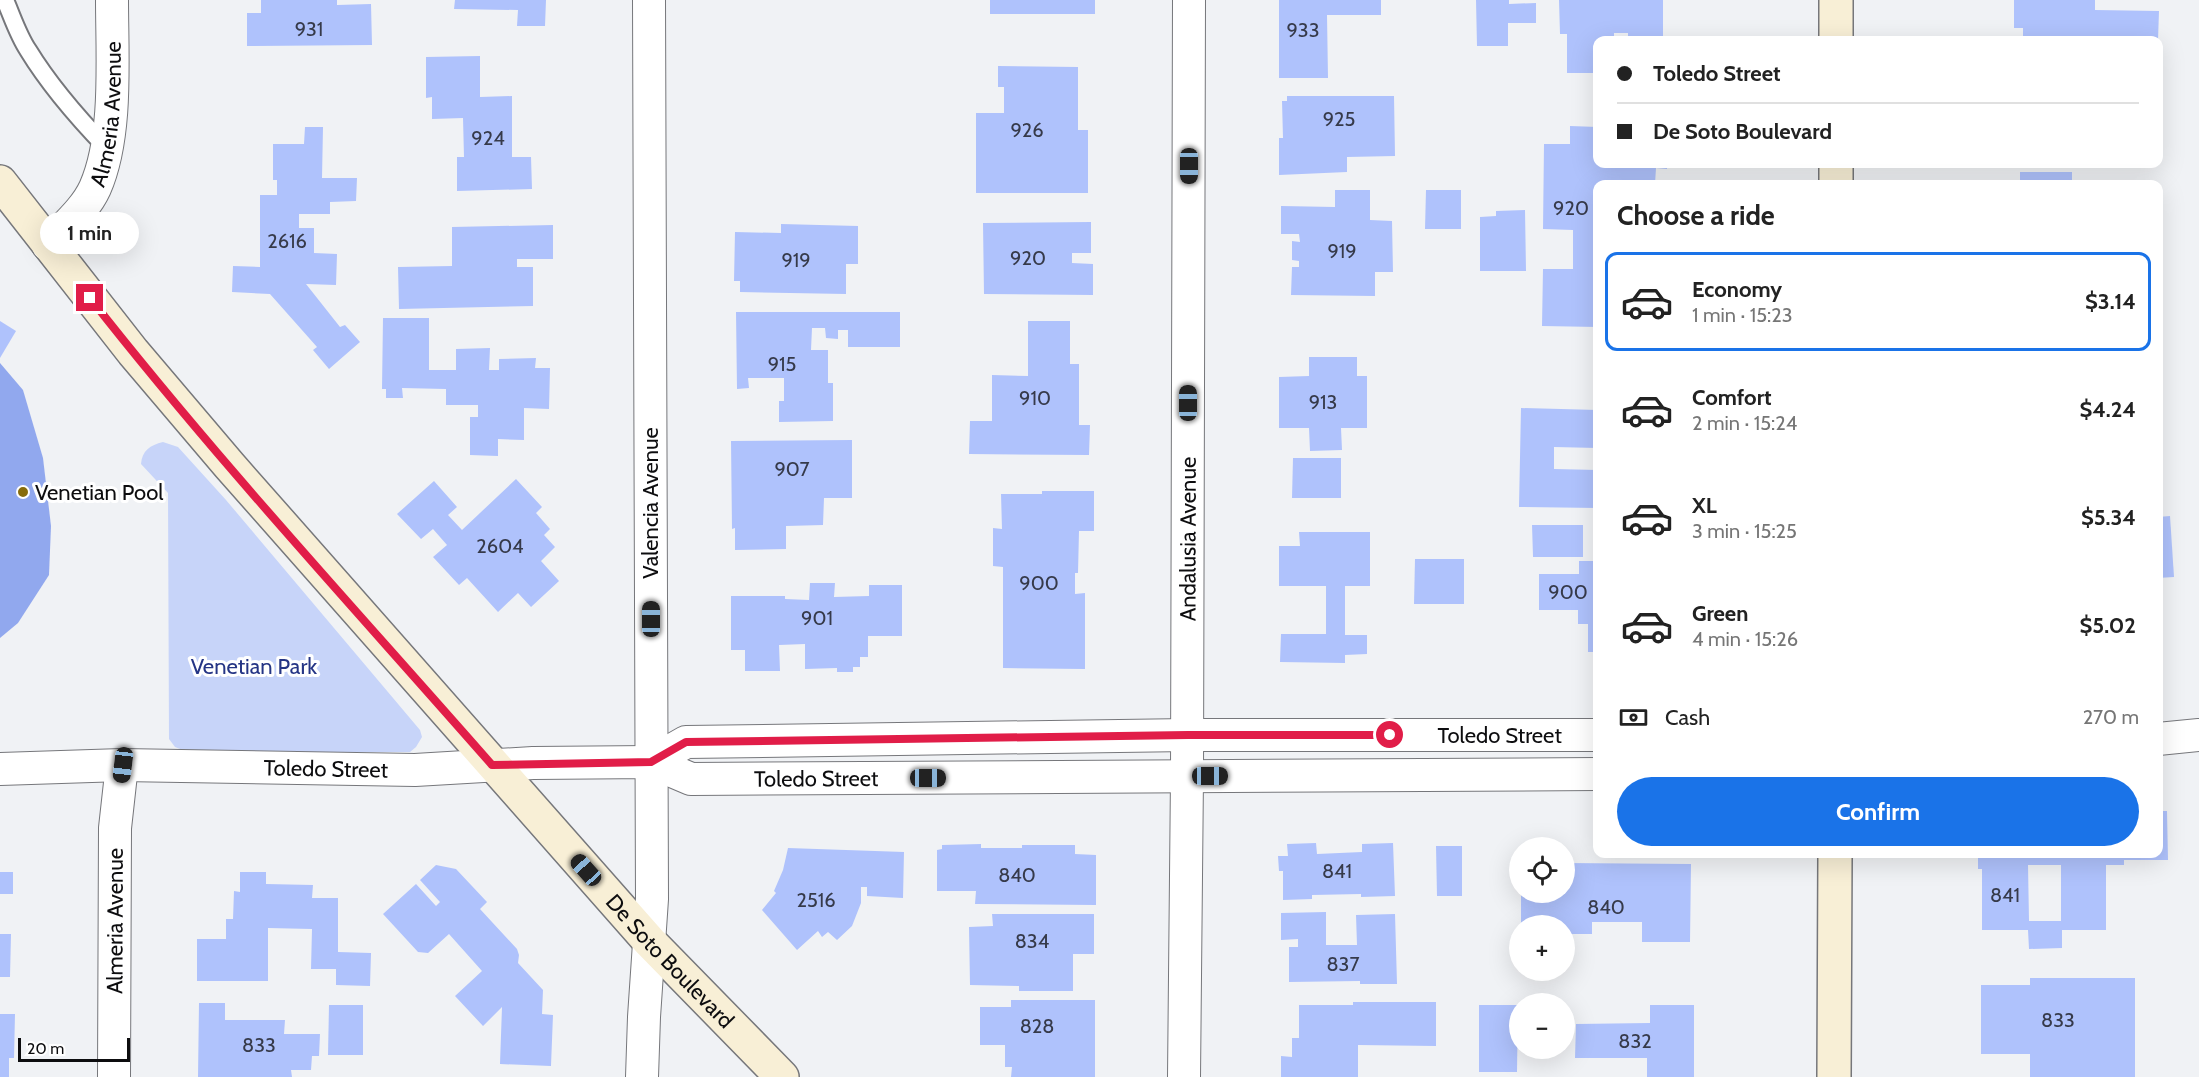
<!DOCTYPE html>
<meta charset="utf-8">
<style>
body{margin:0;font-family:Cabin,sans-serif;background:#f6f6f6;color:#222;height:100vh;display:flex;flex-direction:column;font-size:22px;white-space:nowrap}
*{box-sizing:border-box;margin:0}
p{font-size:20px;color:#767676}
.icon{flex:none;width:33px;height:33px;fill:none;stroke:currentColor;stroke-width:2;stroke-linecap:round;stroke-linejoin:round}
.map{position:relative;flex:1;overflow:hidden}
.sheet{position:absolute;left:1593px;top:180px;width:570px;height:678px;display:flex;flex-direction:column;background:#fff;border-radius:12px;box-shadow:0 6px 24px #0002}
.sheet>*{flex:none}
.hud{position:absolute;left:1593px;top:36px;width:570px;height:132px;border-radius:12px;box-shadow:0 6px 24px #0002;display:grid;align-content:center;height:132px;padding:0 24px;background:#fff}
.controls{position:absolute;left:1509px;top:837px;display:grid;gap:12px}
.controls a{display:grid;place-items:center;width:66px;height:66px;border-radius:50%;background:#fff;box-shadow:0 6px 24px #0002;font-size:30px}
.scale{position:absolute;left:18px;bottom:15px;width:112px;box-sizing:border-box;padding-left:6px;border:3px solid #0d0d0f;border-top:0;font-size:16px;line-height:21px;white-space:nowrap;color:#0d0d0f;-webkit-text-stroke:4px #fff;paint-order:stroke}
.end{position:absolute;width:27px;height:27px;margin:-14px;border:8px solid #e11d48;background:#fff;box-shadow:0 0 0 3px #fff}
.from{border-radius:50%}
.bubble{position:absolute;height:42px;border-radius:21px;background:#fff;box-shadow:0 6px 24px #0002;font-size:20px;font-weight:800;line-height:42px;text-align:center}
.car{position:absolute;width:18px;height:36px;margin:-18px -9px;border-radius:8px;box-shadow:0 0 4px 2px #0007;background:linear-gradient(#222 24%,#8ab4d8 0 40%,#222 0 76%,#8ab4d8 0 86%,#222 0)}
.hud b{display:flex;align-items:center;gap:21px;height:57px;font-size:22px}
.hud b+b{border-top:2px solid #e0e0e0}
.hud i{width:15px;height:15px;background:#222}
ul{padding:0;list-style:none}
li{display:flex;align-items:center;gap:18px;height:99px;margin:0 12px 9px;padding:0 12px;border:3px solid transparent;border-radius:12px}
li div{flex:1}
li b{display:block;font-size:22px}
li em{font-style:normal;font-weight:800}
li.active{border-color:#1a73e8}
li>.icon{width:54px;height:54px;stroke-width:1.5}
h2{padding:0 24px;font-size:27px;line-height:72px}
.pay{display:flex;align-items:center;gap:15px;height:66px;padding:0 24px;font-size:22px}
.pay p{margin-inline-start:auto}
.action{display:flex;gap:12px;margin-top:auto;padding:12px 24px}
.action a{flex:1;height:69px;border-radius:36px;background:#1a73e8;color:#fff;font-size:24px;font-weight:800;line-height:69px;text-align:center}
.map>svg:first-child{display:block}
.green{fill:#c7d4f9}
.water{fill:#91a8ee}
.building{fill:#afc2fc;fill-rule:evenodd}
.lines{fill:none;stroke-linecap:round;stroke-linejoin:round}
.lane-casing{stroke:#76777b;stroke-width:20}
.street-casing{stroke:#76777b;stroke-width:34}
.secondary-casing{stroke:#76777b;stroke-width:36}
.lane{stroke:#fff;stroke-width:16}
.street{stroke:#fff;stroke-width:32}
.secondary{stroke:#f8efd6;stroke-width:33}
.route{stroke:#e11d48;stroke-width:8}
.poi-dot{fill:#876c0b;stroke:#fff;stroke-width:2}
.labels{text-anchor:middle;stroke-width:6;stroke-linejoin:round;paint-order:stroke}
.number-label{font-size:20px;fill:#363a4a}
.street-label{font-size:22px;fill:#0d0d0f;stroke:#fff}
.poi-label{font-size:22px;fill:#0d0d0f;stroke:#fff;text-anchor:start}
.park-label{font-size:22px;fill:#253585;stroke:#fff}
</style>
<div class="map">
<svg width="2199" height="1077" viewBox="0 0 2199 1077">
<rect width="100%" height="100%" fill="#f0f2f5"/>
<path class="green" d="M163,442L178,447L226,500L420,730L422,737L416,747L410,752H188L175,747L169,739L168,493L141,464C142,451 150,445 163,442Z"/>
<path class="water" d="M0,363L23,390L43,458L51,526L49,575L18,623L0,638Z"/>
<g class="building">
<path d="M261,0H337V5L371,4L372,45L247,46V13H261Z"/>
<path d="M455,0H546L545,26H517L518,10L454,9Z"/>
<rect x="990" y="0" width="105" height="14"/>
<path d="M1279,0H1381V15H1327L1328,78H1279Z"/>
<path d="M1476,0H1509V4L1536,3V23H1508V46H1477Z"/>
<path d="M1559,0H1663V40H1628V33H1614V40H1598V73H1567V34H1560Z"/>
<path d="M2014,0H2095V10L2159,11L2158,40L2064,38V40H2023V28H2014Z"/>
<path d="M480,56V97L512,96V157H531L532,189L457,191V157H464L463,118L432,119V97L426,98V57Z"/>
<path d="M998,66L1078,67V130H1088V193H976V113H1004V87H998Z"/>
<path d="M1287,96H1394L1395,156L1347,157V172L1279,175V138H1283L1282,101H1287Z"/>
<path d="M1570,126L1598,127V164H1667V169L1656,168L1655,184H1598V327L1542,326L1543,269H1573V230L1543,229L1544,144H1570Z"/>
<path d="M305,127H323L322,178H357L356,201L330,202V214H299V228H314V253L337,254L336,285L306,284L340,327L345,325L360,342L329,369L313,350L317,347L270,294L232,292L233,266L260,267V195H277V180H273V144H304Z"/>
<rect x="2020" y="172" width="52" height="12"/>
<path d="M1335,190H1370V220L1392,221L1393,272H1375V296L1291,295L1292,267H1299V261L1292,260V241L1300,242L1299,234H1281V206L1335,207Z"/>
<path d="M1426,190H1461V229H1425Z"/>
<path d="M1525,210L1526,271H1480V217L1496,216V211Z"/>
<path d="M1091,222V253H1072V263L1093,264V295L984,294L983,223Z"/>
<path d="M781,224L858,226V264H846V294L740,292V281H734L735,232L781,233Z"/>
<path d="M553,225V259H517V267H533V306L399,309L398,267L452,266V227Z"/>
<path d="M736,312H900V347H848V330H838V339L826,338L825,328H812L811,350H828V383H833V421L779,422V401H784V378H748L749,388L737,389Z"/>
<path d="M383,318H429V370H456V349L490,348L489,370H499V359L536,358L535,368H550L549,409L524,408V440L498,439V456L470,455V417H478V405H446V389L402,388L403,398H386V389H382Z"/>
<path d="M0,321L16,331L0,358Z"/>
<path d="M1028,321H1070V364H1079V425H1090L1089,455L969,454L970,421H992V375L1028,376Z"/>
<path d="M1309,357H1357V376H1367V428H1341L1342,450L1310,451L1309,428H1279V377L1309,376Z"/>
<path d="M1521,408L1598,410V448L1554,447V469L1598,470V508L1519,507Z"/>
<path d="M852,440V498H824L823,525L786,526V549L735,550V528L732,529L731,441Z"/>
<path d="M1293,458H1341V498H1292Z"/>
<path d="M516,479L542,507L536,513L550,529L544,535L555,547L541,561L559,581L531,607L518,593L498,612L467,578L459,585L433,557L447,545L433,529L421,539L397,514L434,481L457,507L448,515L462,530Z"/>
<path d="M1042,491H1094V531H1079L1078,573H1075V594L1085,593V669L1003,668V567L993,566V528L1002,529L1001,494H1042Z"/>
<path d="M2170,516L2174,577L2158,578V517Z"/>
<path d="M1532,525H1583V557H1533Z"/>
<path d="M1299,532H1370V586H1345V635H1367V654L1345,655V663L1280,662L1281,634H1326V586H1279V546H1300Z"/>
<path d="M1415,559H1464V604H1414Z"/>
<path d="M1579,561H1598V652H1588V624H1578V610H1539V574H1579Z"/>
<path d="M810,583H835L834,597L869,596V585H902V636H868V657H860V667H853V672H837V668L805,669V644L779,645L780,671H745V650H731V596H785V599L809,600Z"/>
<path d="M2158,811H2167L2168,860H2124V865H2106V930H2062V948L2029,949L2028,930H1982V869H1978V854H2158ZM2028,865H2061V921H2029Z"/>
<path d="M1316,843L1317,854L1362,852V844L1393,843L1395,896L1361,897V894L1312,895V899L1283,900V871H1279L1278,856H1288L1287,844Z"/>
<path d="M981,844V848H1022V845H1075V854L1096,855V905L975,904L976,891H937V850L942,849V845Z"/>
<path d="M1436,846H1462V896H1437Z"/>
<path d="M788,848L904,852L903,898L867,896V887H861V903L852,926L837,940L828,932L822,937L818,931L797,950L762,910L776,893L774,891L783,870Z"/>
<path d="M1564,863L1691,864L1690,942H1642V922H1592V934H1564V926H1521V892H1564Z"/>
<path d="M436,865L456,869L487,902L480,909L517,949L519,955L518,963L543,990L542,1014L553,1015L551,1066L500,1064L502,1007L483,1026L455,996L482,971L449,934L428,953L418,952L383,914L416,884L436,906L440,902L420,880Z"/>
<rect x="0" y="872" width="13" height="22"/>
<path d="M240,872H266V884L313,885L312,898H338V952L371,953L370,986L336,985V969H311L312,929L268,928V981H197V939H226V919H233L234,891L240,892Z"/>
<path d="M1326,912V945H1357L1356,915L1395,914L1397,984H1360V981L1289,982V947H1298V939L1281,940V913Z"/>
<path d="M992,914H1094V954H1073V991H1019V986L970,985L969,927L993,926Z"/>
<path d="M0,934H11L10,977H0Z"/>
<path d="M2030,978H2135V1077H2030V1054H1981V985H2030Z"/>
<path d="M1011,1000H1095V1077H1011L1012,1067H1005V1045H980V1007H1011Z"/>
<path d="M1353,1002H1436V1046L1358,1045V1077H1281V1056L1292,1057V1038H1299V1005H1353Z"/>
<path d="M199,1003H225V1020H285L284,1034H320L319,1056H312L311,1070H291L292,1077H198Z"/>
<path d="M329,1005H363V1055H328Z"/>
<path d="M1479,1005H1518L1517,1072H1479Z"/>
<path d="M1650,1005H1694V1077H1647V1058H1575L1576,1024L1650,1023Z"/>
<path d="M0,1014H15L14,1058H9V1077H0Z"/>
</g>
<g class="lines">
<g class="lane-casing">
<path id="lane" d="M5,0C12,16 18,35 28,50C50,86 77,117 106,147"/>
</g>
<g class="street-casing">
<g id="street">
<path id="s1" d="M48,245C64,227 85,210 95,188C118,136 112,57 112,0"/>
<path d="M2158,739L2199,735"/>
<path id="s2" d="M651,762L686,742L1188,735H1598"/>
<path id="s3" d="M0,769L122,765L415,770L533,763L651,762L691,779L1598,774"/>
<path id="s4" d="M114,1077L115,828L122,765"/>
<path d="M642,1077L644,1017L652,899L649,0"/>
<path id="s5" d="M1184,1077L1187,776L1189,0"/>
</g>
</g>
<g class="secondary-casing">
<g id="secondary">
<path d="M1836,40V0"/>
<path id="s6" d="M0,182L133,352L229,465L650,942L782,1077"/>
<path d="M1836,184V164"/>
<path d="M1834,1077L1835,854"/>
</g>
</g>
<use href="#lane" class="lane"/>
<use href="#street" class="street"/>
<use href="#secondary" class="secondary"/>
</g>
<g class="lines">
<path class="route" d="M90,298C217,460 357,611 492,765L651,762L686,742L1188,735H1390"/>
</g>
<circle class="poi-dot" cx="23" cy="492" r="6"/>
<g class="labels">
<g class="number-label">
<text x="309" y="36">931</text>
<text x="1303" y="37">933</text>
<text x="1339" y="126">925</text>
<text x="1027" y="137">926</text>
<text x="488" y="145">924</text>
<text x="1571" y="215">920</text>
<text x="287" y="248">2616</text>
<text x="1342" y="258">919</text>
<text x="1028" y="265">920</text>
<text x="796" y="267">919</text>
<text x="782" y="371">915</text>
<text x="1035" y="405">910</text>
<text x="1323" y="409">913</text>
<text x="792" y="476">907</text>
<text x="500" y="553">2604</text>
<text x="1039" y="590">900</text>
<text x="1568" y="599">900</text>
<text x="817" y="625">901</text>
<text x="1337" y="878">841</text>
<text x="1017" y="882">840</text>
<text x="2005" y="902">841</text>
<text x="816" y="907">2516</text>
<text x="1606" y="914">840</text>
<text x="1032" y="948">834</text>
<text x="1343" y="971">837</text>
<text x="2058" y="1027">833</text>
<text x="1037" y="1033">828</text>
<text x="1635" y="1048">832</text>
<text x="259" y="1052">833</text>
</g>
<g class="street-label">
<text dy="8" stroke="none"><textPath href="#s1" startOffset="150">Almeria Avenue</textPath></text>
<text transform="translate(650 503) rotate(-90)" y="8">Valencia Avenue</text>
<text dy="8" stroke="none"><textPath href="#s5" startOffset="538">Andalusia Avenue</textPath></text>
<text dy="8" stroke="none"><textPath href="#s2" startOffset="854">Toledo Street</textPath></text>
<text dy="8" stroke="none"><textPath href="#s3" startOffset="326">Toledo Street</textPath></text>
<text dy="8" stroke="none"><textPath href="#s3" startOffset="820">Toledo Street</textPath></text>
<text dy="8" stroke="none"><textPath href="#s4" startOffset="156">Almeria Avenue</textPath></text>
<text dy="8" stroke="none"><textPath href="#s6" startOffset="1028">De Soto Boulevard</textPath></text>
</g>
<g class="poi-label">
<text x="35" y="500">Venetian Pool</text>
</g>
<g class="park-label">
<text x="254" y="674">Venetian Park</text>
</g>
</g>
</svg>
<div class="controls">
<a><svg class="icon" aria-label="locate" viewBox="0 0 24 24"><circle cx="12" cy="12" r="6"/><path d="M12 2v4M12 18v4M2 12h4M18 12h4"/></svg></a>
<a>+</a>
<a>−</a>
</div>
<div class="scale">20 m</div>
<i class="end from" style="left:1390px;top:735px"></i>
<i class="end" style="left:90px;top:298px"></i>
<div class="bubble" style="left:40px;top:212px;width:99px">1 min</div>
<i class="car" style="left:1189px;top:166px;rotate:180deg"></i>
<i class="car" style="left:1188px;top:403px;rotate:0deg"></i>
<i class="car" style="left:651px;top:619px;rotate:0deg"></i>
<i class="car" style="left:123px;top:765px;rotate:187deg"></i>
<i class="car" style="left:1210px;top:776px;rotate:90deg"></i>
<i class="car" style="left:928px;top:778px;rotate:90deg"></i>
<i class="car" style="left:586px;top:870px;rotate:318deg"></i>
<div class="hud">
<b><i class="from"></i>Toledo Street</b>
<b><i></i>De Soto Boulevard</b>
</div>
<section class="sheet">
<h2>Choose a ride</h2>
<ul>
<li class="active"><svg class="icon" aria-label="car" viewBox="0 0 24 24"><path d="M5 17H2v-5l4-1 3-4h7l3 4 3 1v5h-3M9 17h6M6 11h13"/><circle cx="7" cy="17" r="2"/><circle cx="17" cy="17" r="2"/></svg><div><b>Economy</b><p>1 min · 15:23</p></div><em>$3.14</em></li>
<li><svg class="icon" aria-label="car" viewBox="0 0 24 24"><path d="M5 17H2v-5l4-1 3-4h7l3 4 3 1v5h-3M9 17h6M6 11h13"/><circle cx="7" cy="17" r="2"/><circle cx="17" cy="17" r="2"/></svg><div><b>Comfort</b><p>2 min · 15:24</p></div><em>$4.24</em></li>
<li><svg class="icon" aria-label="car" viewBox="0 0 24 24"><path d="M5 17H2v-5l4-1 3-4h7l3 4 3 1v5h-3M9 17h6M6 11h13"/><circle cx="7" cy="17" r="2"/><circle cx="17" cy="17" r="2"/></svg><div><b>XL</b><p>3 min · 15:25</p></div><em>$5.34</em></li>
<li><svg class="icon" aria-label="car" viewBox="0 0 24 24"><path d="M5 17H2v-5l4-1 3-4h7l3 4 3 1v5h-3M9 17h6M6 11h13"/><circle cx="7" cy="17" r="2"/><circle cx="17" cy="17" r="2"/></svg><div><b>Green</b><p>4 min · 15:26</p></div><em>$5.02</em></li>
</ul>
<div class="pay"><svg class="icon" aria-label="cash" viewBox="0 0 24 24"><path d="M3 7h18v10H3z"/><circle cx="12" cy="12" r="2"/></svg>Cash<p>270 m</p></div>
<div class="action"><a>Confirm</a></div>
</section>
</div>
